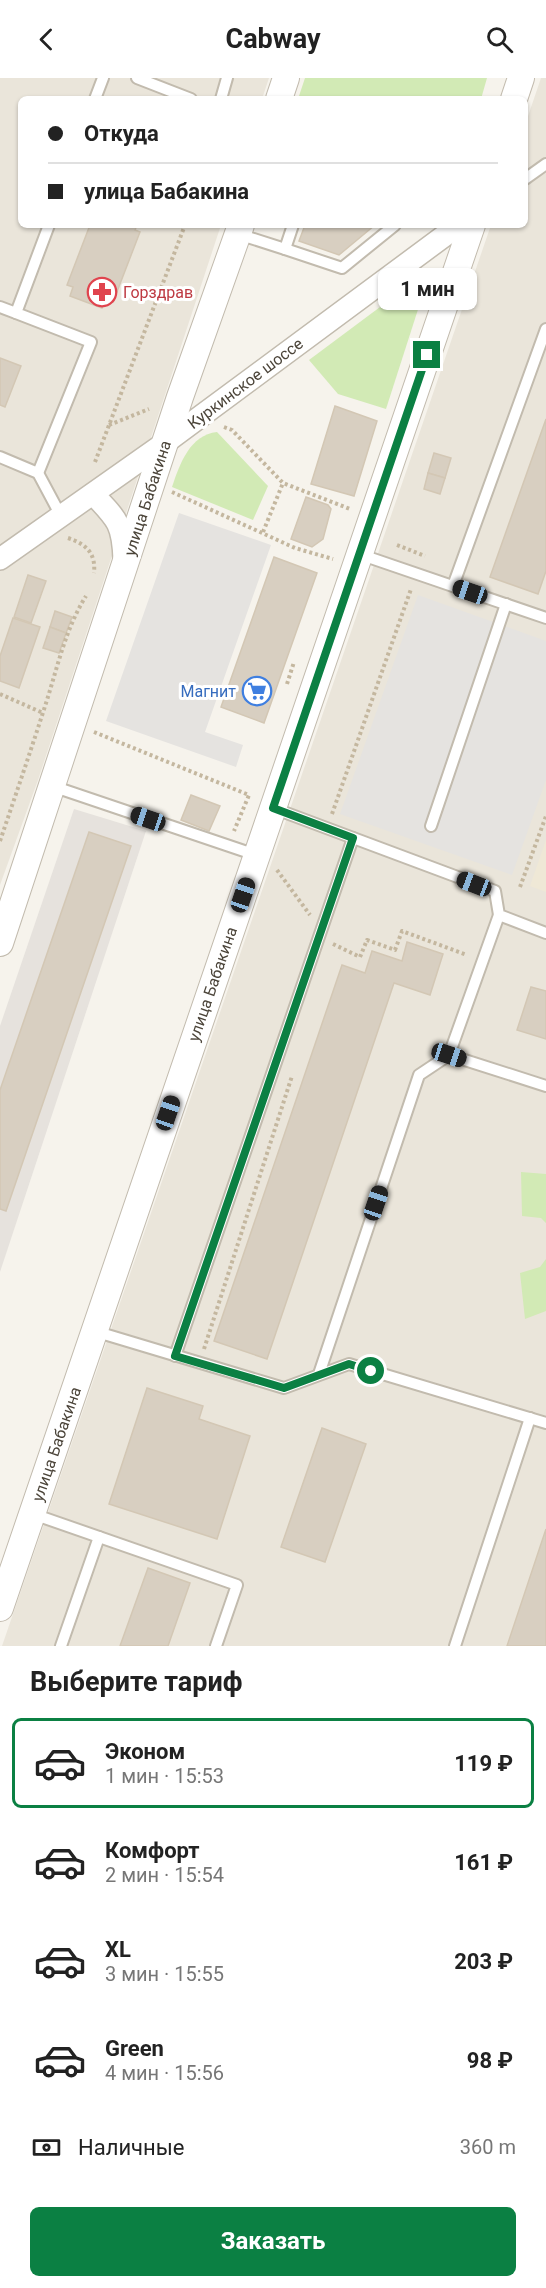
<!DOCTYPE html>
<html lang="ru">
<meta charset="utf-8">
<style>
body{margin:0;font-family:Roboto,sans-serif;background:#f2f2f2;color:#222;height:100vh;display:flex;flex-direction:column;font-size:22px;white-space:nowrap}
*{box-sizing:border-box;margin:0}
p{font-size:20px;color:#767676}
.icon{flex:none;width:33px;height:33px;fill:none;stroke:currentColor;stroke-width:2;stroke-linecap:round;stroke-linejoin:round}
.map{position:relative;height:1568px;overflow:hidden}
.panel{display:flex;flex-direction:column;background:#fff;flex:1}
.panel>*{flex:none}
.banner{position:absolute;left:18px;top:18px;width:510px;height:132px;border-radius:9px;box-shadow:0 2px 4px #0004;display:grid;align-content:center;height:132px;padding:0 30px;background:#fff}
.end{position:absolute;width:27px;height:27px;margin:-14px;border:8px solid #0b8043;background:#fff;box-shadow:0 0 0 3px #fff}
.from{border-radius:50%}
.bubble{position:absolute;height:42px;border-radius:9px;background:#fff;box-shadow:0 2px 4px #0004;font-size:20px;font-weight:700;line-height:42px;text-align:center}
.car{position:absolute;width:18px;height:36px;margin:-18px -9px;border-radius:8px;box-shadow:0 0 4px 2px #0007;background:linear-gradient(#222 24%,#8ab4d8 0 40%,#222 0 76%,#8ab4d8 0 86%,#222 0)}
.banner b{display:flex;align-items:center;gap:21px;height:57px;font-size:22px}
.banner b+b{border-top:2px solid #e0e0e0}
.banner i{width:15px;height:15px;background:#222}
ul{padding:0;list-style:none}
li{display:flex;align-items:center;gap:18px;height:90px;margin:0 12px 9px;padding:0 18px;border:3px solid transparent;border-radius:9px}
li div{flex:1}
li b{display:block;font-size:22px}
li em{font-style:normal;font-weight:700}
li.selected{border-color:#0b8043}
li>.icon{width:54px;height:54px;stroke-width:1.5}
h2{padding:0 30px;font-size:27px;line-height:72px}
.pay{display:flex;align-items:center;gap:15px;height:66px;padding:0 30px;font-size:22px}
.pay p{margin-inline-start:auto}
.action{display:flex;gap:12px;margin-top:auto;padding:12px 30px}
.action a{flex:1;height:69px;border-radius:9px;background:#0b8043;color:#fff;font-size:24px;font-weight:700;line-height:69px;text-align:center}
header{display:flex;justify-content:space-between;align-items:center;height:78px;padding:0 30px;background:#fff;font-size:27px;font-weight:700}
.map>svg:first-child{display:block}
.residential{fill:#eae5da}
.industrial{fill:#e6e2dd}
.education{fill:#efe8d6}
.green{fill:#d2eab5}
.parking{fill:#e5e3e0}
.building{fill:#d8cfc1;stroke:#d3c7b4;stroke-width:1.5}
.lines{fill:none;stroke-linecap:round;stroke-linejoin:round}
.service-casing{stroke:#c2bbae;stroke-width:14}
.minor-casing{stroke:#c2bbae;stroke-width:24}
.tertiary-casing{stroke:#c2bbae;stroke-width:28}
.path{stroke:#c4b79f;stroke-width:4;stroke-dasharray:3 3;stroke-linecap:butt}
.service{stroke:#fff;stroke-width:10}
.minor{stroke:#fff;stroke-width:21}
.tertiary{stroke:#fff;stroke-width:26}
.route{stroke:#0b8043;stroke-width:8}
.labels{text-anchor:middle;stroke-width:6;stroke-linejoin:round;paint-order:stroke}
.health-label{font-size:16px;fill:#be3a42;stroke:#fff;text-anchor:start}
.street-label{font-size:16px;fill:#4b4439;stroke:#fff}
.shop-label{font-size:16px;fill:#366cbe;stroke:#fff;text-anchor:end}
</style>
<header><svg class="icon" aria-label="back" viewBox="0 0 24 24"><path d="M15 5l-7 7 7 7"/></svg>Cabway<svg class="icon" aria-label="search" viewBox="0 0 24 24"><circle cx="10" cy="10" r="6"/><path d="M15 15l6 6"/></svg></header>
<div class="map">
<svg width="546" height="1568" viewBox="0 0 546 1568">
<rect width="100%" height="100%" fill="#f6f3ec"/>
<g class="residential">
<path d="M0,0H269L262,21H21V147H221L38,702L0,807Z"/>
<path d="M541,0H546V1568H2L491,147H525V47Z"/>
</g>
<path class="industrial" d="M74,731L146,753L0,1194V948Z"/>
<path class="education" d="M546,762V814L530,808Z"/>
<g class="green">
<path d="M305,0H487L481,21H298Z"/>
<path d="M431,191L386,331L338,316L309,282Z"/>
<path d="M217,354L268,408L253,442L172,409C180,385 190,357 217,354Z"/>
<path d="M521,1094L546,1096V1145L541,1140L522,1138Z"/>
<path d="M546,1181V1233L525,1241L520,1195L540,1189Z"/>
</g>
<g class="parking">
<path d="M179,435L271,467L205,654L243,667L236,689L106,643Z"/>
<path d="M418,517L546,563V702L512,797L340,736Z"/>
</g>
<g class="building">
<path d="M90,147H137L135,152L140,154L113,224L106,222L102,230L70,218L73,209L67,207Z"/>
<path d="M305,147H375L339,177L299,163Z"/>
<path d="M0,280L21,288L5,329L0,327Z"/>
<path d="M335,328L377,343L354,418L311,406Z"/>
<path d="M546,341V493L538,516L490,499Z"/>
<path d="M434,375L451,380L445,400L428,395Z"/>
<path d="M428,395L445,400L440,416L424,411Z"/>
<path d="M306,419L328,427L331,431L323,461L312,469L291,461Z"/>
<path d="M274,479L317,495L264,645L221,629Z"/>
<path d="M28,497L46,503L31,545L14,539Z"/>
<path d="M55,533L72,539L66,555L50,549Z"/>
<path d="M13,540L40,549L19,610L0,603V578Z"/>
<path d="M50,549L66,555L59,575L43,570Z"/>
<path d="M191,717L220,728L209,753L181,742Z"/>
<path d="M89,754L131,768L6,1133L0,1131V1012Z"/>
<path d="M407,864L443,876L430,917L394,905L267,1281L214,1263L342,887L365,895L372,873L402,883Z"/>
<path d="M531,909L546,913V961L517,952Z"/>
<path d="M147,1310L203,1328L199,1341L250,1358L217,1461L109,1426Z"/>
<path d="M322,1350L366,1366L325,1484L281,1469Z"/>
<path d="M546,1451V1568H507Z"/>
<path d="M148,1490L190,1505L168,1568H120Z"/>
</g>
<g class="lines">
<g class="service-casing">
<g id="service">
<path d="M137,0L191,21"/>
<path d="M95,21L103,0"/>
<path d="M221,21L227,0"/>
<path d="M525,101L546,86"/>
<path d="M238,156L285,171L293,147"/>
<path d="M285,171L342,190L395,147"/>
<path d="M0,229L16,235"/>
<path d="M0,379L38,395L61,438"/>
<path d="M38,395L91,264L16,235L49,147"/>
<path d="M359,476L546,540"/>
<path d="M453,508L546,251"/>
<path d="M52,708L256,777"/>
<path d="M273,730L495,813L499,837L546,855"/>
<path d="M431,748L506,526"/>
<path d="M449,977L546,1008"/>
<path d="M94,1253L284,1310L349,1286L546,1345"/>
<path d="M175,1278L353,760"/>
<path d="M319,1296L419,997L449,977L499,837"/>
<path d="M33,1436L237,1507L216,1568"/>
<path d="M61,1568L99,1459"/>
<path d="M455,1568L530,1340"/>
</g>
</g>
<g class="minor-casing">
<g id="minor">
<path d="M93,416C117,441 123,446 124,482"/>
<path d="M0,481L166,364L459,147"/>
</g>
</g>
<g class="tertiary-casing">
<g id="tertiary">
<path d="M279,21L286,0"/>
<path d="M514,21L521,0"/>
<path d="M0,865L180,319L241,147"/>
<path d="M0,1530L472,147"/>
</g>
</g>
<g class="path">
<path d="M109,347L149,331"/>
<path d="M224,349L232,352L283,405L350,431"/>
<path d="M95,384L185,147"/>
<path d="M172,414L295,470L333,481"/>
<path d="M263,454L283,405"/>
<path d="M68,460C86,466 96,475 94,495"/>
<path d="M397,467L425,478"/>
<path d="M287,606L294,584"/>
<path d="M0,616L43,635"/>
<path d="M94,654L249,717L234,753"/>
<path d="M332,736L411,511"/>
<path d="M0,763C16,716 32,669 47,622C58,587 66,550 86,518"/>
<path d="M277,792L310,837"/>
<path d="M520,809L546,738"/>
<path d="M333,866L360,879L367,862L395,872L402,853L467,877"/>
<path d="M204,1271L292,998"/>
</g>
<use href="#service" class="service"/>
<use href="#minor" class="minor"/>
<use href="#tertiary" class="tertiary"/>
</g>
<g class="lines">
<path class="route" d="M371,1293L349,1286L284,1310L175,1278L353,760L273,730L427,277"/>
</g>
<defs>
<g id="pharmacy-ring" transform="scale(1.5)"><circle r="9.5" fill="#fff" stroke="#e0444e" stroke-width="1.5"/><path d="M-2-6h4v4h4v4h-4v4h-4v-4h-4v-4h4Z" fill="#e0444e"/></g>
<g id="supermarket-ring" transform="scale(1.5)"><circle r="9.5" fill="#fff" stroke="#3f7fe0" stroke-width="1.5"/><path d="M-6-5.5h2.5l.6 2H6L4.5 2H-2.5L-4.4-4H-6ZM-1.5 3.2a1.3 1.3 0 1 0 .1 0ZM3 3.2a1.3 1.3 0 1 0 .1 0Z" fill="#3f7fe0"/></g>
</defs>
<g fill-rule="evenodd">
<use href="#pharmacy-ring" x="102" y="214"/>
<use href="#supermarket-ring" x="257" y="613"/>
</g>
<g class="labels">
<g class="health-label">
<text x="123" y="220">Горздрав</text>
</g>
<g class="street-label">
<text transform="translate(245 305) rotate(-37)" y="6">Куркинское шоссе</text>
<text transform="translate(147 420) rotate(-72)" y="6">улица Бабакина</text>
<text transform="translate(212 906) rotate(-71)" y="6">улица Бабакина</text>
<text transform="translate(56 1366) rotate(-71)" y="6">улица Бабакина</text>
</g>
<g class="shop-label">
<text x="236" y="619">Магнит</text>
</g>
</g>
</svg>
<i class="end from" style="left:371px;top:1293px"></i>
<i class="end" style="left:427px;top:277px"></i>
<div class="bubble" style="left:378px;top:190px;width:99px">1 мин</div>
<i class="car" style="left:470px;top:514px;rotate:289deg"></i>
<i class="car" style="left:148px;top:741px;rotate:289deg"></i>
<i class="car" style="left:474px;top:806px;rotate:291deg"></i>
<i class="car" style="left:243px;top:817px;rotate:19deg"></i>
<i class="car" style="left:449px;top:977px;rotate:108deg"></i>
<i class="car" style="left:168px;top:1035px;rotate:19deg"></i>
<i class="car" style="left:376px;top:1125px;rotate:19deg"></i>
<div class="banner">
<b><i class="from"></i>Откуда</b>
<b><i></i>улица Бабакина</b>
</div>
</div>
<section class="panel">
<h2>Выберите тариф</h2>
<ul>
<li class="selected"><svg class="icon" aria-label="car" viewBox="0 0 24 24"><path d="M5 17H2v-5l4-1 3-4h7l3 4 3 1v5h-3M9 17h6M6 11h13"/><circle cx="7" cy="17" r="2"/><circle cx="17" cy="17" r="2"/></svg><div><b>Эконом</b><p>1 мин · 15:53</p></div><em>119 ₽</em></li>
<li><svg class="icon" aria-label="car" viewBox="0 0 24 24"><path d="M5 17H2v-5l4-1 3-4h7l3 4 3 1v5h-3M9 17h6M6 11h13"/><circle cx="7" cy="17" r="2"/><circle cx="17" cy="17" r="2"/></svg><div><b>Комфорт</b><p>2 мин · 15:54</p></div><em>161 ₽</em></li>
<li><svg class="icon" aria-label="car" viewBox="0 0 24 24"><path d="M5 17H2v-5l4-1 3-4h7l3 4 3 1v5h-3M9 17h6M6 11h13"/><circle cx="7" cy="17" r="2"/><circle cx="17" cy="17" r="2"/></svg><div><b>XL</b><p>3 мин · 15:55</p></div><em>203 ₽</em></li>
<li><svg class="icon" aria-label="car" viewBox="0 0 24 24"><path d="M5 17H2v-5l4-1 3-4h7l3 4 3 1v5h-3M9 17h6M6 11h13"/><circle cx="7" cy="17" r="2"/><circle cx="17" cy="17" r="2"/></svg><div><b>Green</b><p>4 мин · 15:56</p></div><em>98 ₽</em></li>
</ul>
<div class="pay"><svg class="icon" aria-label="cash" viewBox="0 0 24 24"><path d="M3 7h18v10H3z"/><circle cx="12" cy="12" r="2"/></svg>Наличные<p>360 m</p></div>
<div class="action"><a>Заказать</a></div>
</section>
